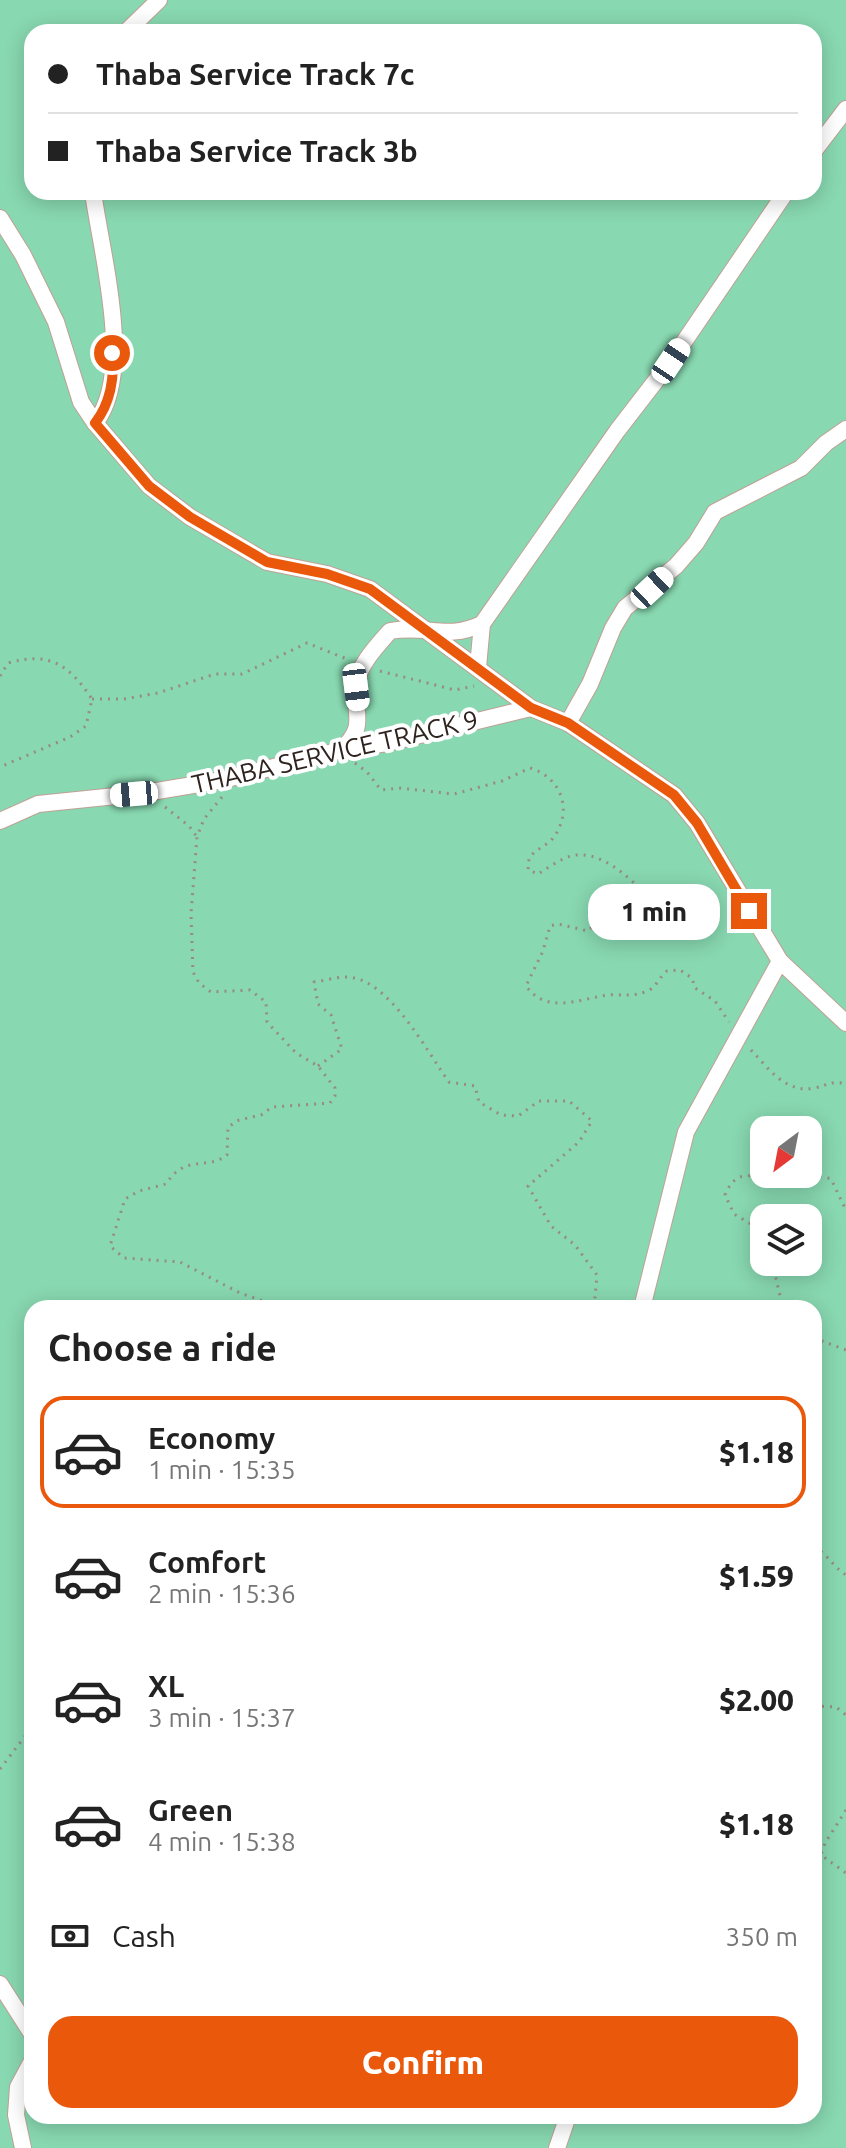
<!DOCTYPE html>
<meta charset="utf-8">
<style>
body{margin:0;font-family:Ubuntu,sans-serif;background:#f6f6f6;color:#222;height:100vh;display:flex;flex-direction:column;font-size:30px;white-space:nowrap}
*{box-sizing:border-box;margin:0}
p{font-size:26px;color:#767676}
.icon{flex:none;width:44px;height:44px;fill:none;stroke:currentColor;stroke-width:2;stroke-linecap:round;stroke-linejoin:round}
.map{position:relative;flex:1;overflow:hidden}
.sheet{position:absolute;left:24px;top:1300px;width:798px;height:824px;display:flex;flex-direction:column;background:#fff;border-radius:24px;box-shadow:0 4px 20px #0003}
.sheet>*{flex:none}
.banner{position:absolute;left:24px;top:24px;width:798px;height:176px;border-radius:24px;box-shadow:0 4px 20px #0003;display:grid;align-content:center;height:176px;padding:0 24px;background:#fff}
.needle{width:52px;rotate:212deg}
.controls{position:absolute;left:750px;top:1116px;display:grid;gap:16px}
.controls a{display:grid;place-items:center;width:72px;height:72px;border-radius:16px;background:#fff;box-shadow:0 4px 20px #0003;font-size:40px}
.end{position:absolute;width:36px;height:36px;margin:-18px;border:10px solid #ea580c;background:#fff;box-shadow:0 0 0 4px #fff}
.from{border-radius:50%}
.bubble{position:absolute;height:56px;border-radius:24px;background:#fff;box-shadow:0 4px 20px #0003;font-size:26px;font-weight:800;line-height:56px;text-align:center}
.car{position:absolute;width:24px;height:48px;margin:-24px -12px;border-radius:10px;box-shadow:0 0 6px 2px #0007;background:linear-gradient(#fff 24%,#345 0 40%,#fff 0 76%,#345 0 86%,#fff 0)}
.banner b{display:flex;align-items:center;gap:28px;height:76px;font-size:30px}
.banner b+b{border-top:2px solid #e0e0e0}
.banner i{width:20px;height:20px;background:#222}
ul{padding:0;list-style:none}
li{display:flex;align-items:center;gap:24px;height:112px;margin:0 16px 12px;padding:0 8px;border:4px solid transparent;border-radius:24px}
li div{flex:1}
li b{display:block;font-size:30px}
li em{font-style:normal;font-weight:800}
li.current{border-color:#ea580c}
li>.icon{width:72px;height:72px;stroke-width:1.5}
h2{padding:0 24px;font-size:36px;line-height:96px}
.pay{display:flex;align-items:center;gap:20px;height:88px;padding:0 24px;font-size:30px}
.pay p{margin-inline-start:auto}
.cta{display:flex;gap:16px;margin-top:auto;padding:16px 24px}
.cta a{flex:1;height:92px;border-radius:24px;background:#ea580c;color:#fff;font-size:32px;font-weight:800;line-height:92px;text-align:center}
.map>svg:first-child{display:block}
.green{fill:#88d8b1;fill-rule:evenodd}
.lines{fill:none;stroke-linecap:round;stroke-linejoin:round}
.minor-casing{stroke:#bfa195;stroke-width:18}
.path{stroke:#978b86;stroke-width:3;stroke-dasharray:2 6;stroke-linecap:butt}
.minor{stroke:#fff;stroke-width:16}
.route{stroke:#ea580c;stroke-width:10}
.labels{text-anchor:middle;stroke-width:8;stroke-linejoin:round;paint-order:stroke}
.street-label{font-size:26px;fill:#2e231e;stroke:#fff}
</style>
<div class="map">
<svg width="846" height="2148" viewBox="0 0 846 2148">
<rect width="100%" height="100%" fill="#fdf0eb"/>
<path class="green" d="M0,0H846V2148H0ZM32,32H814V192H32ZM764,1130H808V1174H764ZM764,1218H808V1262H764ZM32,1308H814V2116H32Z"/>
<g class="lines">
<g class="minor-casing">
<g id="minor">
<path d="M126,32L159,0"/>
<path d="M814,151L846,109"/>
<path d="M93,192C101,252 135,373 95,423"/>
<path d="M0,218L23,255L56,322L81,402L95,423L149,486L190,517L267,562L327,574L370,589L531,708L568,723L674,795L697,823L780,961L846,1023"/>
<path d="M478,667L482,624L617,431L671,361L786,192"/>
<path d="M568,723L590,684L613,628L625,608L676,566L696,543L715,512L801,468L826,443L846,429"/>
<path d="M341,750C368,725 353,715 356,685C359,664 377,646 390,631C428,624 445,641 482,624"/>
<path d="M0,821L38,804L145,793L223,780L341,750L387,743L531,708"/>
<path d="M642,1308L686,1132L780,961"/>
<path d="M0,1984L32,2034"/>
<path d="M23,2148L16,2115L18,2087L32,2061"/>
<path d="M557,2148L568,2116"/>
</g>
</g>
<g class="path">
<path d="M380,671L455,690L474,686"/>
<path d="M0,676L8,663C50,651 69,665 92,699L86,726L70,737L0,767"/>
<path d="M92,699H124L158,693L215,674H242L307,643L347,659"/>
<path d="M355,763L367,772L381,790L399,788L454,794L502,781L530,768C561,777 574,811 553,838C546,847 534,849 529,859L528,870L538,874C548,868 560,859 571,856C597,849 626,874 642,891L637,904L602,917L588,931L558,924L550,926L543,951L526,986C547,1015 579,999 608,995C621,994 632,997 645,992C657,988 658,978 667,971L680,970L692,978L695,988L715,1001L729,1022"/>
<path d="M222,797L204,819L197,837L191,914L193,972L199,983L211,992L250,990L266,1002L267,1022L296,1053L318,1066L335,1088V1096L330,1103L272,1107L261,1115L239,1120L228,1127L227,1155C207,1171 186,1153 166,1184L139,1191L125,1199L110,1246L124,1258L180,1262L240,1293L283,1308"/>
<path d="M165,807L189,826L197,837"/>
<path d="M751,1050C769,1069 786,1094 815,1088C828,1085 832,1080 846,1084"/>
<path d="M318,1066L342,1049L331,1015L318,1004L314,982C324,981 335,977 345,977C388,976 427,1052 449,1082L475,1086L479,1102L501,1115L518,1116L539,1101H569L592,1121L579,1142L528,1186L551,1226L575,1245L597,1275L594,1308"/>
<path d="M764,1232L734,1214L725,1195C738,1164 756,1180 780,1179C798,1178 814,1173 831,1179L846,1210"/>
<path d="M772,1262L783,1308"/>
<path d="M814,1338L846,1350"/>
<path d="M814,1547C828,1554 832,1566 846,1575"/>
<path d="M814,1706L836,1707L846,1715"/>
<path d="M0,1769L32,1727"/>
<path d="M846,1810L825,1843L821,1855L846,1873"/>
</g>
<use href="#minor" class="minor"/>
</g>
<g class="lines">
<path class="route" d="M112,353C115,378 110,404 95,423L149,486L190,517L267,562L327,574L370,589L531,708L568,723L674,795L697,823L749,911"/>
</g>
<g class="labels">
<g class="street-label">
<text transform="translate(335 752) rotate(-13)" y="9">THABA SERVICE TRACK 9</text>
</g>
</g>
</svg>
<div class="controls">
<a><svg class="needle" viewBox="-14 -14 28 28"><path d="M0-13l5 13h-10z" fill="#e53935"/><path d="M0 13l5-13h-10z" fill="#767676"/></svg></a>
<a><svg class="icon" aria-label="layers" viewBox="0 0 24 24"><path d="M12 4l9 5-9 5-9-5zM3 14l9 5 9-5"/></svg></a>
</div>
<i class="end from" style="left:112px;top:353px"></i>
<i class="end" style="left:749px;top:911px"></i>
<div class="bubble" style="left:588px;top:884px;width:132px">1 min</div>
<i class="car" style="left:671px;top:361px;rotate:34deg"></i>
<i class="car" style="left:652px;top:588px;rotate:47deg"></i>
<i class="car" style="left:356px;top:687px;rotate:173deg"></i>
<i class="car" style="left:134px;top:794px;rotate:265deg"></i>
<div class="banner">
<b><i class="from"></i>Thaba Service Track 7c</b>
<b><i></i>Thaba Service Track 3b</b>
</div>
<section class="sheet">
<h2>Choose a ride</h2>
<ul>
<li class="current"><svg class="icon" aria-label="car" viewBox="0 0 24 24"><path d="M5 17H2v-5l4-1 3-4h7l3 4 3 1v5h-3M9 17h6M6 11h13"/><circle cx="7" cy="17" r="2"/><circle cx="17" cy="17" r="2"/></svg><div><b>Economy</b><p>1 min · 15:35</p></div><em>$1.18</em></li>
<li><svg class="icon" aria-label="car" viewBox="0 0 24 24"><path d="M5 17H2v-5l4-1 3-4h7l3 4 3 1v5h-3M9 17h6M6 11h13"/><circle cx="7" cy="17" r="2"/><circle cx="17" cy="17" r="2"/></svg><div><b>Comfort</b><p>2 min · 15:36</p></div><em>$1.59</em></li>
<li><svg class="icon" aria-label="car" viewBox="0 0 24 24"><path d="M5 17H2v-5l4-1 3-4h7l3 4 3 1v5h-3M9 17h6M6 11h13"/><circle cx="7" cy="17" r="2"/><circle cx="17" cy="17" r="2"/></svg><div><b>XL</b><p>3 min · 15:37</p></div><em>$2.00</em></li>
<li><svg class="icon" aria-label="car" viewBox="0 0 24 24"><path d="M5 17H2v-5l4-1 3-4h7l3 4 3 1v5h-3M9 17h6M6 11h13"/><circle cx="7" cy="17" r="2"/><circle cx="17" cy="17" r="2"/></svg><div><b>Green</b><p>4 min · 15:38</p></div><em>$1.18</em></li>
</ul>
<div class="pay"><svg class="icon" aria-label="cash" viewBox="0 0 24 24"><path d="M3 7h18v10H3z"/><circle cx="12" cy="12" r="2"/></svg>Cash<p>350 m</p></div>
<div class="cta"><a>Confirm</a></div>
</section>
</div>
